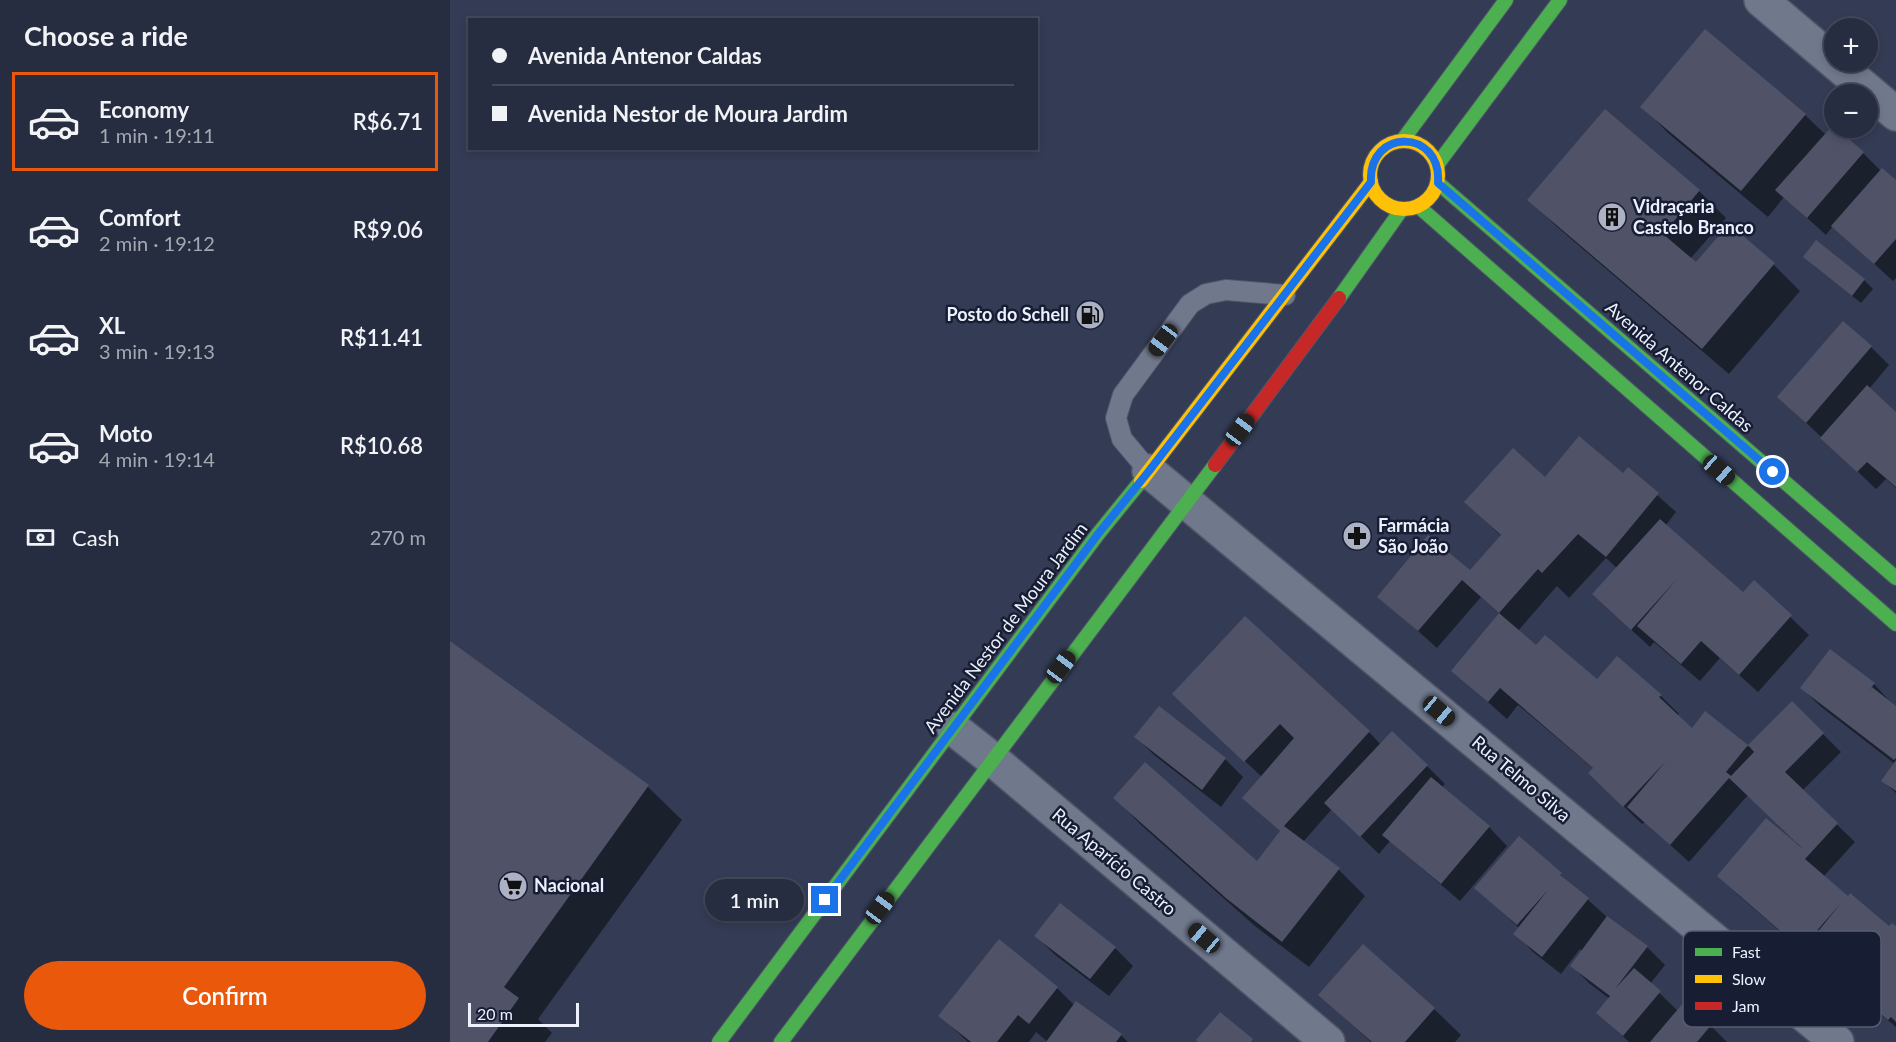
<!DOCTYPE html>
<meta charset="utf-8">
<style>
body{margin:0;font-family:Lato,sans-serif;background:#33394b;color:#f1f3f6;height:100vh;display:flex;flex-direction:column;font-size:22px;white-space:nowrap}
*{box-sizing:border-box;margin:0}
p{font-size:20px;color:#a4a8b1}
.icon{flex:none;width:33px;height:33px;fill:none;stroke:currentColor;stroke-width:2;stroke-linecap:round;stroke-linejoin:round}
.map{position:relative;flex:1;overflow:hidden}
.drawer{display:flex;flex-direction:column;background:#272d40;width:450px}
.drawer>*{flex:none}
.guide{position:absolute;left:18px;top:18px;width:570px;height:132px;border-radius:0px;box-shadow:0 3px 9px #0003,0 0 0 2px #434959;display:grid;align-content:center;height:132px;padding:0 24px;background:#272d40}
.buttons{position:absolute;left:1374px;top:18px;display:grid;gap:12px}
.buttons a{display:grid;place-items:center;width:54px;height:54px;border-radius:50%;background:#272d40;box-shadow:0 3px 9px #0003,0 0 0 2px #434959;font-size:30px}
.scale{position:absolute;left:18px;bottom:15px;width:111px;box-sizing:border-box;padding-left:6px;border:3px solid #edf1fe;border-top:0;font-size:16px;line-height:21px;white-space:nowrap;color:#edf1fe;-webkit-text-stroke:4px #171d33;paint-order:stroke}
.end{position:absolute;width:27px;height:27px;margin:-14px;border:8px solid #1a73e8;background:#fff;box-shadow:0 0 0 3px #fff}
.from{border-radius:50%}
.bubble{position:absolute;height:42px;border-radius:21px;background:#272d40;box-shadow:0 3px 9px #0003,0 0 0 2px #434959;font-size:20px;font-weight:600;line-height:42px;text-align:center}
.car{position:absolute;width:18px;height:36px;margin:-18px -9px;border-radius:8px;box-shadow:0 0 4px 2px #0007;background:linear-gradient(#222 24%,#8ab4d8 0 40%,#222 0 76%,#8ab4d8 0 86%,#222 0)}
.guide b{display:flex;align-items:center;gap:21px;height:57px;font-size:22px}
.guide b+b{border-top:2px solid #434959}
.guide i{width:15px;height:15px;background:#f1f3f6}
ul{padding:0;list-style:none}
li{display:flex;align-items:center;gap:18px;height:99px;margin:0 12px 9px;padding:0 12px;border:3px solid transparent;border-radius:0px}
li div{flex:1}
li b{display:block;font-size:22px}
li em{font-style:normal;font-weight:600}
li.selected{border-color:#ea580c}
li>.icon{width:54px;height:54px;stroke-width:1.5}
h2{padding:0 24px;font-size:27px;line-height:72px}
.pay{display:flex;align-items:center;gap:15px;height:66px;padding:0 24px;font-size:22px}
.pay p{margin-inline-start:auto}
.primary-button{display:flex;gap:12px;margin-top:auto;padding:12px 24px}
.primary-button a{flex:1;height:69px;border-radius:36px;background:#ea580c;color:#fff;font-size:24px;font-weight:600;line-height:69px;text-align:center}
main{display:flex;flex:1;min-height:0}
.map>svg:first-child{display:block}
.shadow{fill:#0007}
.building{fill:#505268}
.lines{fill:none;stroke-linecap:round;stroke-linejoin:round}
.lane-casing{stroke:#515668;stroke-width:22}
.street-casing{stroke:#515668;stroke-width:36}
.fast-casing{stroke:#515668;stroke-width:16}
.slow-casing{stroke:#515668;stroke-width:16}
.jam-casing{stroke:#515668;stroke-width:16}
.lane{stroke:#70788c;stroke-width:20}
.street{stroke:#70788c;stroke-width:33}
.fast{stroke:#4caf50;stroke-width:14}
.slow{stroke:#ffc107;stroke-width:14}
.jam{stroke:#c62828;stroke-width:14}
.route{stroke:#1a73e8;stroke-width:8}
.labels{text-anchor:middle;stroke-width:5;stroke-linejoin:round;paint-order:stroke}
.poi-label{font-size:18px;font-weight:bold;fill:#edf1fe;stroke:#171d33;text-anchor:start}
.street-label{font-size:18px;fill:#edf1fe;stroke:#171d33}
.key{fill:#171d33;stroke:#575d70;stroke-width:1.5}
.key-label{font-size:16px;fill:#edf1fe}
</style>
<main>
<section class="drawer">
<h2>Choose a ride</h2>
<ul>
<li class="selected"><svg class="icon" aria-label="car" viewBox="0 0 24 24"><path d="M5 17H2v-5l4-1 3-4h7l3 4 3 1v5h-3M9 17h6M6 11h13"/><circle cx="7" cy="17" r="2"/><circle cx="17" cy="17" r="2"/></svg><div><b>Economy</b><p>1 min · 19:11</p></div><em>R$6.71</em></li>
<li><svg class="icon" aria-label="car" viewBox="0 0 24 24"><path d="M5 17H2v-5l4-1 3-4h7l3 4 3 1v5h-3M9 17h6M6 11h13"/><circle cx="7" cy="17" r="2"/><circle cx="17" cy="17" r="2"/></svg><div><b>Comfort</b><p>2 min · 19:12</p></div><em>R$9.06</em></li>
<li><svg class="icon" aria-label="car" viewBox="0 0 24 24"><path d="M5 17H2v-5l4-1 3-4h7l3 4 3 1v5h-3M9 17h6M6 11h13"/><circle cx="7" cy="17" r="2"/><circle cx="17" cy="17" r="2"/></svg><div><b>XL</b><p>3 min · 19:13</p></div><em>R$11.41</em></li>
<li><svg class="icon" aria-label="car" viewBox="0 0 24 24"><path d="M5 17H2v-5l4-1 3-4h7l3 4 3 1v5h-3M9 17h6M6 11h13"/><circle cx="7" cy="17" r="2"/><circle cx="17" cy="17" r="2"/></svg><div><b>Moto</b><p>4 min · 19:14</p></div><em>R$10.68</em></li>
</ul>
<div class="pay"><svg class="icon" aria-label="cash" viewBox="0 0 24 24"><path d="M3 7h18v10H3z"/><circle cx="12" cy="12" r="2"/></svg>Cash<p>270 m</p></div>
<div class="primary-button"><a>Confirm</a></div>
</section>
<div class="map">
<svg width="1446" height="1042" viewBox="0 0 1446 1042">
<rect width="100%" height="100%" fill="#343c55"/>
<g class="shadow">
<path d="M1192,106L1355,115L1376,135L1413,153L1431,171L1446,182V278L1443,281L1383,226L1376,235L1334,197L1318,217L1218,133Z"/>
<path d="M1155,111L1249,191L1276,218L1240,259L1246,264L1279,226L1324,265L1350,291L1279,374L1106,226L1079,200Z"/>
<path d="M1363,265L1414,280L1423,289L1411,303Z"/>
<path d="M1421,347L1439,365L1419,389L1446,414V488L1436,479L1426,489L1329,397Z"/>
<path d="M1178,469L1226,512L1216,525L1294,594L1304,582L1359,635L1308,692L1270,658L1250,681L1204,642L1200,647L1162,612L1167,568L1156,558L1119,598L1107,586L1068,631L1086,647L1148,681L1167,659L1211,696L1229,714L1226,716L1242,730L1255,713L1298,747L1342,703L1391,752L1352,791L1405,842L1373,877L1398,898L1440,928H1446V1027L1412,998L1411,1000L1370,966L1287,894L1269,876L1348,843L1298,795L1239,862L1195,822L1192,824L1158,791L1144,769L1068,705L1057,719L1003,671L1050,614L1031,597L987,648L929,596L1020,572L1052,537L1016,502L1101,485L1173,475Z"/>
<path d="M0,643L198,787L232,820L88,1019L102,1033L95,1042H0Z"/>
<path d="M1424,684L1446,708V793L1433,781L1445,764L1370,706L1352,688Z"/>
<path d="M709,708L775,759L793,777L771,807L704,755L686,737Z"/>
<path d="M742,712L919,732L931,745L977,766L995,784L991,788L1039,827L1057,846L1010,901L940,841L929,854L882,809L853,842L889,870L915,896L859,967L805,926L691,825L665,798L807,863L831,832L794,798L812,777Z"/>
<path d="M1069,838L1157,917L1197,947L1215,965L1200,984L1228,1011L1261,1026L1277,1042H1179L1148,1013L1160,999L1140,984L1122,966L1133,951L1130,949L1111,974L1083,952L1065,933L1069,928L1026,887Z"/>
<path d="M586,936L665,948L683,966L659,996L604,954Z"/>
<path d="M607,988L624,1005L671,1035L678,1042H598L586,1032L579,1042H518L490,1016Z"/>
<path d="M870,995L984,1009L1011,1035L1005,1042H921Z"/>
</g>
<g class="building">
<path d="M1255,29L1356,114L1291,191L1190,107Z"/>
<path d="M1155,109L1250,190L1213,234L1246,262L1279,224L1325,263L1252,349L1077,200Z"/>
<path d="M1383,125L1414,152L1357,218L1325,190Z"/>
<path d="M1432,168L1446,180V239L1424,264L1381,226Z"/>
<path d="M1366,240L1415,279L1402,296L1353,257Z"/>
<path d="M1393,321L1422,346L1356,423L1327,397Z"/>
<path d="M1417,385L1446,412V487L1417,462L1407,472L1370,438Z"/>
<path d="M1129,436L1173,473L1178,467L1209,493L1156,557L1128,534L1092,573L1088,569L1049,613L1012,580L968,631L927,597L978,535L1020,570L1051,535L1014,502L1063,448L1095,477Z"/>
<path d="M1210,519L1293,592L1304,580L1342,615L1289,675L1251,641L1231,664L1187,626L1227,579L1181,630L1142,594Z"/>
<path d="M1049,613L1086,645L1095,635L1147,679L1167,656L1212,695L1209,697L1242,728L1255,711L1298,745L1276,772L1281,776L1304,752L1298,745L1342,701L1374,733L1335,772L1388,823L1355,859L1398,896L1400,893L1439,926L1442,923L1446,926V1022L1441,1017L1438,1020L1393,981L1392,983L1353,950L1391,903L1351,949L1267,876L1316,818L1353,849L1279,778L1220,845L1177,807L1216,761L1173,807L1138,773L1143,768L1050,688L1038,702L1001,671Z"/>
<path d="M795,616L920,731L834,826L890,868L832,942L777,899L663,798L695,762L807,861L830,831L792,798L844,738L830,724L794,762L722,694Z"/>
<path d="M0,641L199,785L54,987L69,998L38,1042H0Z"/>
<path d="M1380,649L1425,683L1416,694L1422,687L1446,706V758L1444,760L1350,688Z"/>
<path d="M709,706L776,758L752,790L684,737Z"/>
<path d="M942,731L978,765L910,837L874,803Z"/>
<path d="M1446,760V791L1431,781Z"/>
<path d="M981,777L1040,826L991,884L932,835Z"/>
<path d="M1069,836L1112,873L1110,875L1139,898L1092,957L1063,934L1098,890L1067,925L1024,888Z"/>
<path d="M610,903L666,947L640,979L584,936Z"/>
<path d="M1157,916L1198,946L1165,989L1184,968L1211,991L1173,1036L1146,1013L1160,996L1120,966Z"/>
<path d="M549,939L608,987L579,1024L568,1015L547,1042H521L488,1016Z"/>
<path d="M913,944L985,1008L955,1042H922L868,995Z"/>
<path d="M626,1001L672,1034L666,1042H596Z"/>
<path d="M1234,1002L1262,1024L1247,1042H1200Z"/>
<path d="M770,1012L803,1039L801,1042H748L746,1040Z"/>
</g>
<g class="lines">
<g class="lane-casing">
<path id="lane" d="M699,471L672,439L666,418L673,395L740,304L756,294L776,290L835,295"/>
</g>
<g class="street-casing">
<g id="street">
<path d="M1311,0L1446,114"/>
<path d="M699,471L1387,1042"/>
<path d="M504,729L542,759L878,1042"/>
</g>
</g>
<g class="fast-casing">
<g id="fast">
<path d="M952,141L1056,0"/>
<path d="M987,165L1110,0"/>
<path d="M988,183L1446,578"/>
<path d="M968,206L1446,624"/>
<path d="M889,298L952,209"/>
<path d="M269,1042L648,534L691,481"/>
<path d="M331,1042L765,465"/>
</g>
</g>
<g class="slow-casing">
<g id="slow">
<circle cx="954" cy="175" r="34"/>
<path d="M691,481L921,182"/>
</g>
</g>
<g class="jam-casing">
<path id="jam" d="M765,465L889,298"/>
</g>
<use href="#lane" class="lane"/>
<use href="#street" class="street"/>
<use href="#fast" class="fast"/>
<use href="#slow" class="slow"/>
<use href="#jam" class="jam"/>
</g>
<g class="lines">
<path class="route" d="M375,900L648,534L699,471L921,182C918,128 992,128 988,183L1323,472"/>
</g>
<defs>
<g id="building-disc" transform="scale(1.5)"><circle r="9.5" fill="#acb2c3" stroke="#171d33"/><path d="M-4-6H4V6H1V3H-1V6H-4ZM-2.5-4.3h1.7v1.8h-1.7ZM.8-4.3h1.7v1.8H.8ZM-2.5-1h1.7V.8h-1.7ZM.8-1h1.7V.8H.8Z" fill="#111"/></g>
<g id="fuel-disc" transform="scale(1.5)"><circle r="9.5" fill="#acb2c3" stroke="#171d33"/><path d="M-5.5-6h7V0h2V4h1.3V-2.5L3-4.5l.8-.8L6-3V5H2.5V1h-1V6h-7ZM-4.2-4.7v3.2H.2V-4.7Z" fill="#111"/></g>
<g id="pharmacy-disc" transform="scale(1.5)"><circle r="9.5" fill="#acb2c3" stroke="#171d33"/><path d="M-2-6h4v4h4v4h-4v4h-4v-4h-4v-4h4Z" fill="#111"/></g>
<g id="supermarket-disc" transform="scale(1.5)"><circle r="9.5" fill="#acb2c3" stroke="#171d33"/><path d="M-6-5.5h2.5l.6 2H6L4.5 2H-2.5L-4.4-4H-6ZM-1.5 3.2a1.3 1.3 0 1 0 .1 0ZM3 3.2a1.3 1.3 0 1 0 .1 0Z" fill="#111"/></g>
</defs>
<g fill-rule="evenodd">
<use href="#building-disc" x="1162" y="217"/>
<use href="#fuel-disc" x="640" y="315"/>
<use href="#pharmacy-disc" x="907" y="536"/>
<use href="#supermarket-disc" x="63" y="886"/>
</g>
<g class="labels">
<g class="poi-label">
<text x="1183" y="213">Vidraçaria<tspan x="1183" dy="21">Castelo Branco</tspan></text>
<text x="619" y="321" text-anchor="end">Posto do Schell</text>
<text x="928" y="532">Farmácia<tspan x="928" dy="21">São João</tspan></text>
<text x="84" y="892">Nacional</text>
</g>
<g class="street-label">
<text transform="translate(1229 367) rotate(41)" y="6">Avenida Antenor Caldas</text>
<text transform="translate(556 628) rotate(-53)" y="6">Avenida Nestor de Moura Jardim</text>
<text transform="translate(1071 779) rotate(40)" y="6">Rua Telmo Silva</text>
<text transform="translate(664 862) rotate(40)" y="6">Rua Aparício Castro</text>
</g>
</g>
<rect x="1233" y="931" width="198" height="96" rx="9" class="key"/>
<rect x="1245" y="948" width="27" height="8" fill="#4caf50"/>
<rect x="1245" y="975" width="27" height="8" fill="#ffc107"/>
<rect x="1245" y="1002" width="27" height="8" fill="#c62828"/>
<g class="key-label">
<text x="1282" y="958">Fast</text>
<text x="1282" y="985">Slow</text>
<text x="1282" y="1012">Jam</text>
</g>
</svg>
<div class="buttons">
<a>+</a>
<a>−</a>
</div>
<div class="scale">20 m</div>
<i class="end from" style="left:1323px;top:472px"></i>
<i class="end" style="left:375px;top:900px"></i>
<div class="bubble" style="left:255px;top:879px;width:99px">1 min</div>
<i class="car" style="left:713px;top:340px;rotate:217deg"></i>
<i class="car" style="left:790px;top:430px;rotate:37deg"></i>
<i class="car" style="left:1269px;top:470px;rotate:131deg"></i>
<i class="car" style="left:611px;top:667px;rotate:37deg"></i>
<i class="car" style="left:989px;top:711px;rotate:130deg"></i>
<i class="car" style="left:430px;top:908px;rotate:37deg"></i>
<i class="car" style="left:754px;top:938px;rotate:310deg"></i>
<div class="guide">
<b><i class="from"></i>Avenida Antenor Caldas</b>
<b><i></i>Avenida Nestor de Moura Jardim</b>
</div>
</div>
</main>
